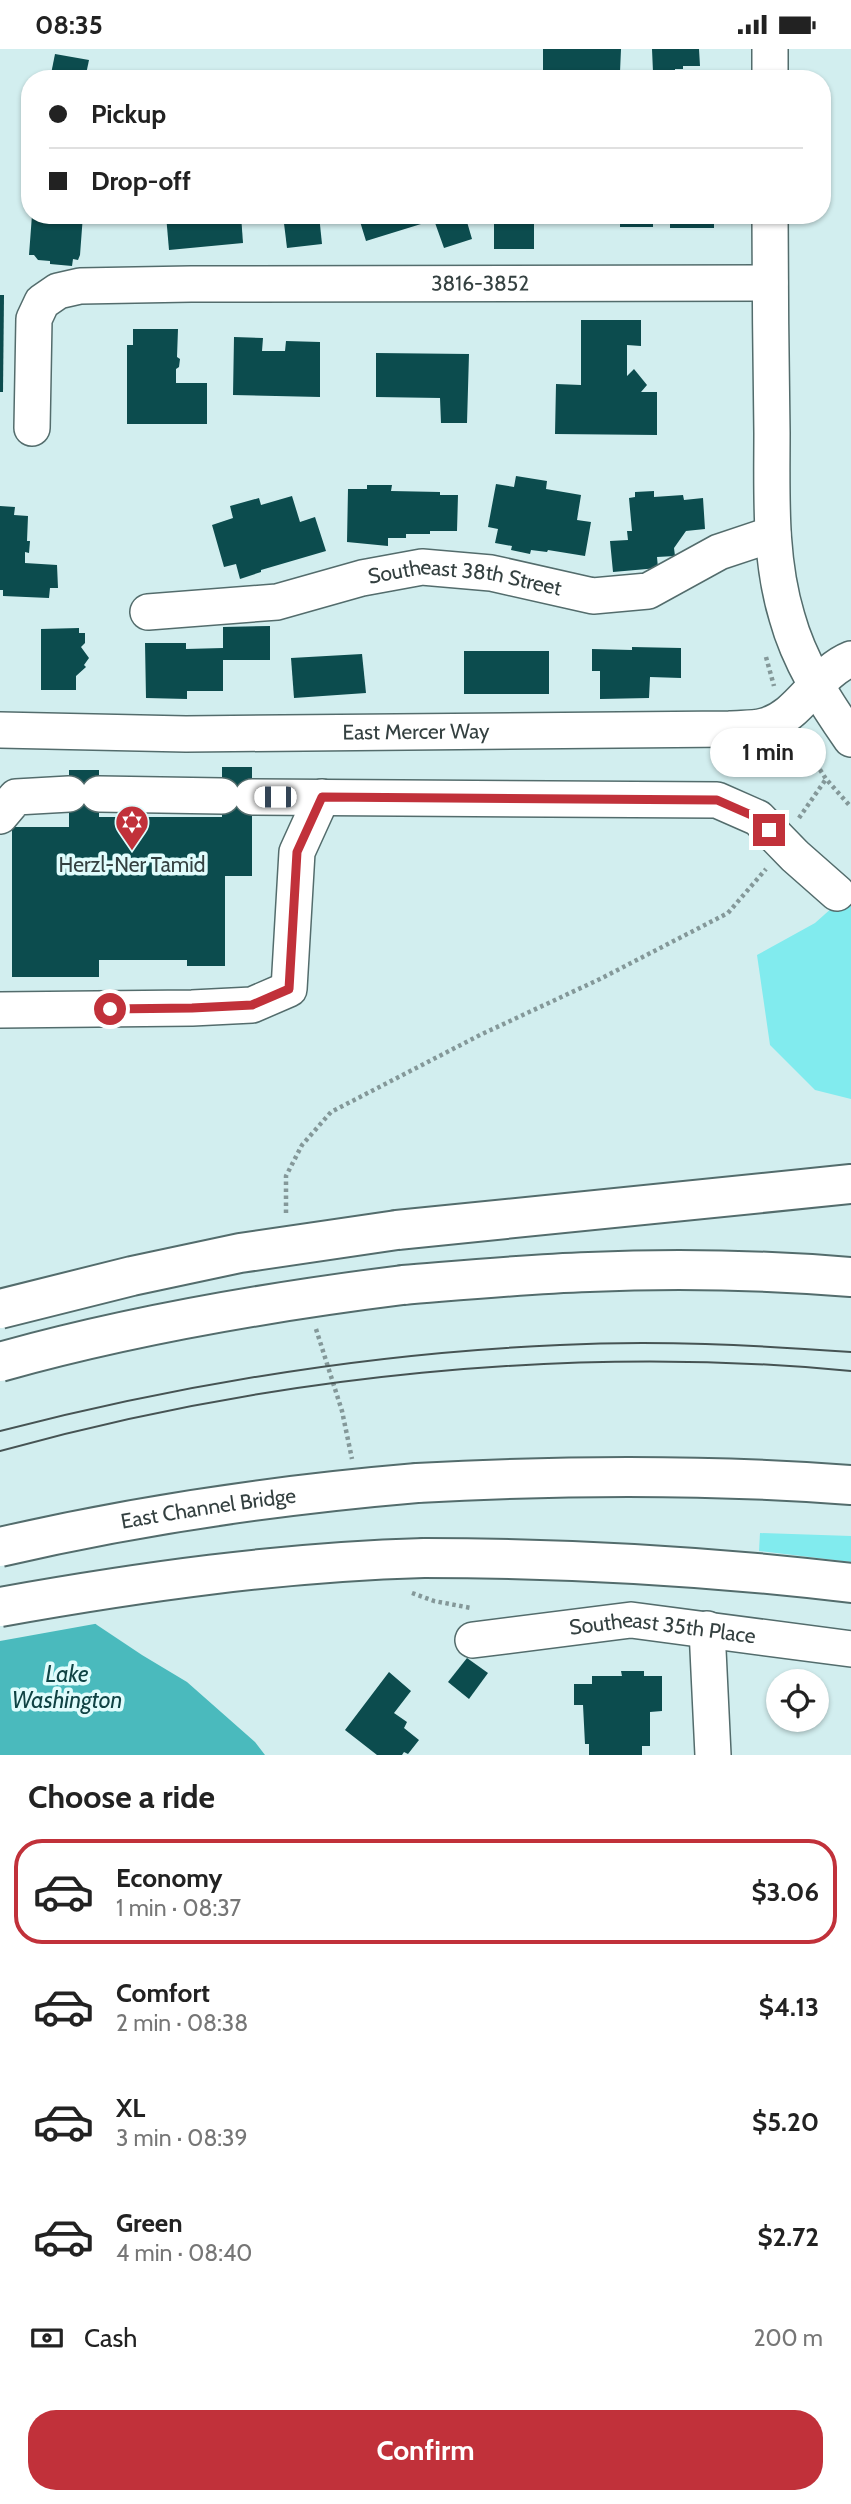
<!DOCTYPE html>
<meta charset="utf-8">
<style>
body{margin:0;font-family:Cabin,sans-serif;background:#f6f6f6;color:#222;height:100vh;display:flex;flex-direction:column;font-size:26px;white-space:nowrap}
*{box-sizing:border-box;margin:0}
p{font-size:23px;color:#767676}
.icon{flex:none;width:38px;height:38px;fill:none;stroke:currentColor;stroke-width:2;stroke-linecap:round;stroke-linejoin:round}
.map{position:relative;height:1706px;overflow:hidden}
.side{display:flex;flex-direction:column;background:#fff;flex:1}
.side>*{flex:none}
.top-card{position:absolute;left:21px;top:21px;width:810px;height:154px;border-radius:28px;box-shadow:0 2px 5px #0004;display:grid;align-content:center;height:154px;padding:0 28px;background:#fff}
.tools{position:absolute;left:766px;top:1620px;display:grid;gap:14px}
.tools a{display:grid;place-items:center;width:63px;height:63px;border-radius:50%;background:#fff;box-shadow:0 2px 5px #0004;font-size:35px}
.end{position:absolute;width:32px;height:32px;margin:-16px;border:9px solid #c1313a;background:#fff;box-shadow:0 0 0 4px #fff}
.from{border-radius:50%}
.bubble{position:absolute;height:49px;border-radius:24px;background:#fff;box-shadow:0 2px 5px #0004;font-size:23px;font-weight:700;line-height:49px;text-align:center}
.car{position:absolute;width:21px;height:42px;margin:-21px -10px;border-radius:9px;box-shadow:0 0 5px 2px #0007;background:linear-gradient(#fff 24%,#345 0 40%,#fff 0 76%,#345 0 86%,#fff 0)}
.top-card b{display:flex;align-items:center;gap:24px;height:66px;font-size:26px}
.top-card b+b{border-top:2px solid #e0e0e0}
.top-card i{width:18px;height:18px;background:#222}
ul{padding:0;list-style:none}
li{display:flex;align-items:center;gap:21px;height:105px;margin:0 14px 10px;padding:0 14px;border:4px solid transparent;border-radius:28px}
li div{flex:1}
li b{display:block;font-size:26px}
li em{font-style:normal;font-weight:700}
li.on{border-color:#c1313a}
li>.icon{width:63px;height:63px;stroke-width:1.5}
h2{padding:0 28px;font-size:32px;line-height:84px}
.pay{display:flex;align-items:center;gap:18px;height:77px;padding:0 28px;font-size:26px}
.pay p{margin-inline-start:auto}
.primary-button{display:flex;gap:14px;margin-top:auto;padding:14px 28px}
.primary-button a{flex:1;height:80px;border-radius:28px;background:#c1313a;color:#fff;font-size:28px;font-weight:700;line-height:80px;text-align:center}
.status{display:flex;justify-content:space-between;align-items:center;height:49px;padding:0 35px;background:#fff;direction:ltr}
.status svg{height:19px;fill:currentColor}
.map>svg:first-child{display:block}
.green{fill:#81ebee}
.water{fill:#4ababd}
.pier{fill:#d2eeef}
.building{fill:#0c4c4e}
.lines{fill:none;stroke-linecap:round;stroke-linejoin:round}
.minor-casing{stroke:#536c6c;stroke-width:38}
.highway-casing{stroke:#536c6c;stroke-width:42}
.path{stroke:#849899;stroke-width:4.5;stroke-dasharray:3.5 3.5;stroke-linecap:butt}
.minor{stroke:#fff;stroke-width:35}
.highway{stroke:#fff;stroke-width:38}
.tram{stroke:#465353;stroke-width:2}
.highway-bridge-casing{stroke:#536c6c;stroke-width:42;stroke-linecap:butt}
.highway-bridge{stroke:#fff;stroke-width:38}
.route{stroke:#c1313a;stroke-width:9}
.labels{text-anchor:middle;stroke-width:7;stroke-linejoin:round;paint-order:stroke}
.street-label{font-size:21px;fill:#344040;stroke:#e0fcfc}
.poi-label{font-size:21px;fill:#344040;stroke:#e0fcfc}
.water-label{font-size:23px;font-style:italic;fill:#104344;stroke:#e0fcfc}
</style>
<div class="status"><b>08:35</b><svg viewBox="0 0 49 12"><path d="M0 12V9h3v3zM5 12V6h3v6zM10 12V3h3v9zM15 12V0h3v12zM26 1h20v11H26zM47 4h2v5h-2z"/></svg></div>
<div class="map">
<svg width="851" height="1706" viewBox="0 0 851 1706">
<rect width="100%" height="100%" fill="#d2eeef"/>
<g class="green">
<path d="M851,842V1050L815,1041L770,996L757,906L815,874Z"/>
<path d="M760,1484L851,1487V1513L759,1502Z"/>
</g>
<path class="water" d="M0,1494L97,1576L142,1606L187,1633L255,1693L265,1706H0Z"/>
<path class="pier" d="M0,1491L2,1492L100,1574L0,1592Z"/>
<g class="building">
<path d="M543,0H621L620,23H581V27H543Z"/>
<path d="M652,0H699L700,17H683V20H675V23H653Z"/>
<path d="M55,5L89,11L85,30H50Z"/>
<path d="M32,166H83L80,206L78,211L73,210L72,217L50,215V212L38,211L34,206H29Z"/>
<path d="M166,166H241L243,194L169,201Z"/>
<path d="M283,166H319L322,195L287,199Z"/>
<path d="M358,166H465L472,190L444,199L434,171L366,192Z"/>
<path d="M494,166H592V171L534,172V200H494Z"/>
<rect x="620" y="166" width="33" height="12"/>
<rect x="670" y="166" width="44" height="13"/>
<path d="M0,246H4L3,343H0Z"/>
<path d="M581,271H641V297L627,296V327L634,320L647,336L641,343H657V386L555,385L556,335L581,336Z"/>
<path d="M133,280H178L177,308L180,310L179,318L176,320V334H207V375H127V296H133Z"/>
<path d="M234,288L263,289L262,302H285L286,292L320,293V348L233,346Z"/>
<path d="M376,304L469,305L467,374H441L440,349L376,348Z"/>
<path d="M516,427L547,432L546,440L581,446L577,471L591,473L585,507L548,501L547,503L531,501L530,505L511,501L512,497L495,494L498,480L488,478L496,435L514,438Z"/>
<path d="M367,436H392L391,442L440,443V446H458L457,482H430V485H406V489H388V497L347,493L348,440H367Z"/>
<path d="M654,442V448L683,446L684,451L703,449L705,480L686,482L674,499L675,507L657,508L658,519L613,523L610,492L628,491L627,482H632L629,449L635,448V443Z"/>
<path d="M292,447L300,473L315,468L326,502L261,521V523L240,530L236,515L224,518L212,476L233,469L230,457L259,449L261,456Z"/>
<path d="M0,457L15,458L14,466L28,467L27,492H30L29,504L25,503V514L57,516L58,539H50L49,549L3,547V541H0Z"/>
<path d="M270,577V611H223V642H187V650L146,649L145,594H186V600L223,599V578Z"/>
<path d="M79,579V584H85V594L81,598L89,609L84,616L86,618L76,627V641H41V580Z"/>
<path d="M632,598L681,599V629L650,628L649,649L600,650V622H592V600L632,601Z"/>
<rect x="464" y="602" width="85" height="43"/>
<path d="M362,605L366,644L294,649L291,609Z"/>
<path d="M222,718H252V827H225V917H187V911H99V928H12V778H69V721H99V768H222Z"/>
<path d="M467,1609L488,1624L469,1650L448,1633Z"/>
<path d="M621,1622H644V1627H662V1662L650,1663V1697H642V1706H589V1695H585L583,1656H574V1635H592V1627H622Z"/>
<path d="M389,1623L411,1642L394,1664L407,1673L404,1679L419,1691L408,1705L404,1703L402,1706H377L345,1681Z"/>
</g>
<g class="lines">
<g class="minor-casing">
<g id="minor">
<path d="M770,0V30"/>
<path d="M770,166C770,239 771,311 772,384C772,445 769,509 787,568C799,612 825,653 851,690"/>
<path id="s1" d="M32,379L34,270L42,253L58,242L80,237L191,235L770,234"/>
<path id="s2" d="M148,563L277,553L362,529L422,518L491,524L593,547L648,542L719,503L773,485"/>
<path id="s3" d="M0,681L186,685L730,680C741,679 753,680 764,677C800,668 816,624 851,610"/>
<path d="M99,745L222,747"/>
<path d="M252,748L717,751L758,769L795,807L837,844"/>
<path d="M0,767L16,748L69,745"/>
<path d="M0,961L192,959L252,956L289,940L297,803L322,748"/>
<path d="M707,1580L713,1706"/>
<path id="s4" d="M473,1591L631,1571L851,1600"/>
</g>
</g>
<g class="highway-casing">
<g id="highway">
<path d="M397,1181L851,1135"/>
<path d="M403,1236C465,1231 527,1225 589,1223C677,1219 764,1221 851,1228"/>
<path d="M417,1434C562,1426 706,1425 851,1436"/>
<path d="M424,1509C567,1509 709,1517 851,1534"/>
</g>
</g>
<g class="path">
<path d="M766,608L774,637"/>
<path d="M801,691L826,730L851,758"/>
<path d="M799,769L826,730"/>
<path d="M286,1164V1127L302,1096L331,1063L480,986L600,930L728,864L766,820"/>
<path d="M316,1280L342,1362L352,1410"/>
<path d="M412,1544L434,1552L471,1559"/>
</g>
<use href="#minor" class="minor"/>
<use href="#highway" class="highway"/>
<g class="tram">
<path d="M0,1382C183,1335 370,1304 560,1296C657,1291 754,1296 851,1303"/>
<path d="M0,1402C269,1327 572,1295 851,1322"/>
</g>
<g class="highway-bridge-casing">
<g id="highway-bridge">
<path d="M0,1260L132,1227L240,1204L397,1181"/>
<path d="M0,1313C132,1276 267,1253 403,1236"/>
<path id="s5" d="M0,1498C138,1466 276,1446 417,1434"/>
<path d="M0,1558C140,1533 281,1513 424,1509"/>
</g>
</g>
<use href="#highway-bridge" class="highway-bridge"/>
</g>
<g class="lines">
<path class="route" d="M110,960L192,959L252,956L289,940L297,803L322,748L717,751L758,769L769,781"/>
</g>
<defs>
<g id="synagogue-pin" transform="scale(1.75)"><path d="M0 17L-7.5 6A9.5 9.5 0 1 1 7.5 6Z" fill="#c1313a" stroke="#e0fcfc"/><path d="M0-6.5L5.6 3.2H-5.6ZM0 6.5L5.6-3.2H-5.6Z" fill="#fff"/></g>
</defs>
<g fill-rule="evenodd">
<use href="#synagogue-pin" x="132" y="773"/>
</g>
<g class="labels">
<g class="street-label">
<text dy="7" stroke="none"><textPath href="#s1" startOffset="570">3816-3852</textPath></text>
<text dy="7" stroke="none"><textPath href="#s2" startOffset="322">Southeast 38th Street</textPath></text>
<text dy="7" stroke="none"><textPath href="#s3" startOffset="416">East Mercer Way</textPath></text>
<text dy="7" stroke="none"><textPath href="#s5" startOffset="212">East Channel Bridge</textPath></text>
<text dy="7" stroke="none"><textPath href="#s4" startOffset="191">Southeast 35th Place</textPath></text>
</g>
<g class="poi-label">
<text x="132" y="823">Herzl-Ner Tamid</text>
</g>
<g class="water-label">
<text x="67" y="1633">Lake<tspan x="67" dy="26">Washington</tspan></text>
</g>
</g>
</svg>
<div class="tools">
<a><svg class="icon" aria-label="locate" viewBox="0 0 24 24"><circle cx="12" cy="12" r="6"/><path d="M12 2v4M12 18v4M2 12h4M18 12h4"/></svg></a>
</div>
<i class="end from" style="left:110px;top:960px"></i>
<i class="end" style="left:769px;top:781px"></i>
<div class="bubble" style="left:710px;top:679px;width:116px">1 min</div>
<i class="car" style="left:275px;top:748px;rotate:270deg"></i>
<div class="top-card">
<b><i class="from"></i>Pickup</b>
<b><i></i>Drop-off</b>
</div>
</div>
<section class="side">
<h2>Choose a ride</h2>
<ul>
<li class="on"><svg class="icon" aria-label="car" viewBox="0 0 24 24"><path d="M5 17H2v-5l4-1 3-4h7l3 4 3 1v5h-3M9 17h6M6 11h13"/><circle cx="7" cy="17" r="2"/><circle cx="17" cy="17" r="2"/></svg><div><b>Economy</b><p>1 min · 08:37</p></div><em>$3.06</em></li>
<li><svg class="icon" aria-label="car" viewBox="0 0 24 24"><path d="M5 17H2v-5l4-1 3-4h7l3 4 3 1v5h-3M9 17h6M6 11h13"/><circle cx="7" cy="17" r="2"/><circle cx="17" cy="17" r="2"/></svg><div><b>Comfort</b><p>2 min · 08:38</p></div><em>$4.13</em></li>
<li><svg class="icon" aria-label="car" viewBox="0 0 24 24"><path d="M5 17H2v-5l4-1 3-4h7l3 4 3 1v5h-3M9 17h6M6 11h13"/><circle cx="7" cy="17" r="2"/><circle cx="17" cy="17" r="2"/></svg><div><b>XL</b><p>3 min · 08:39</p></div><em>$5.20</em></li>
<li><svg class="icon" aria-label="car" viewBox="0 0 24 24"><path d="M5 17H2v-5l4-1 3-4h7l3 4 3 1v5h-3M9 17h6M6 11h13"/><circle cx="7" cy="17" r="2"/><circle cx="17" cy="17" r="2"/></svg><div><b>Green</b><p>4 min · 08:40</p></div><em>$2.72</em></li>
</ul>
<div class="pay"><svg class="icon" aria-label="cash" viewBox="0 0 24 24"><path d="M3 7h18v10H3z"/><circle cx="12" cy="12" r="2"/></svg>Cash<p>200 m</p></div>
<div class="primary-button"><a>Confirm</a></div>
</section>
